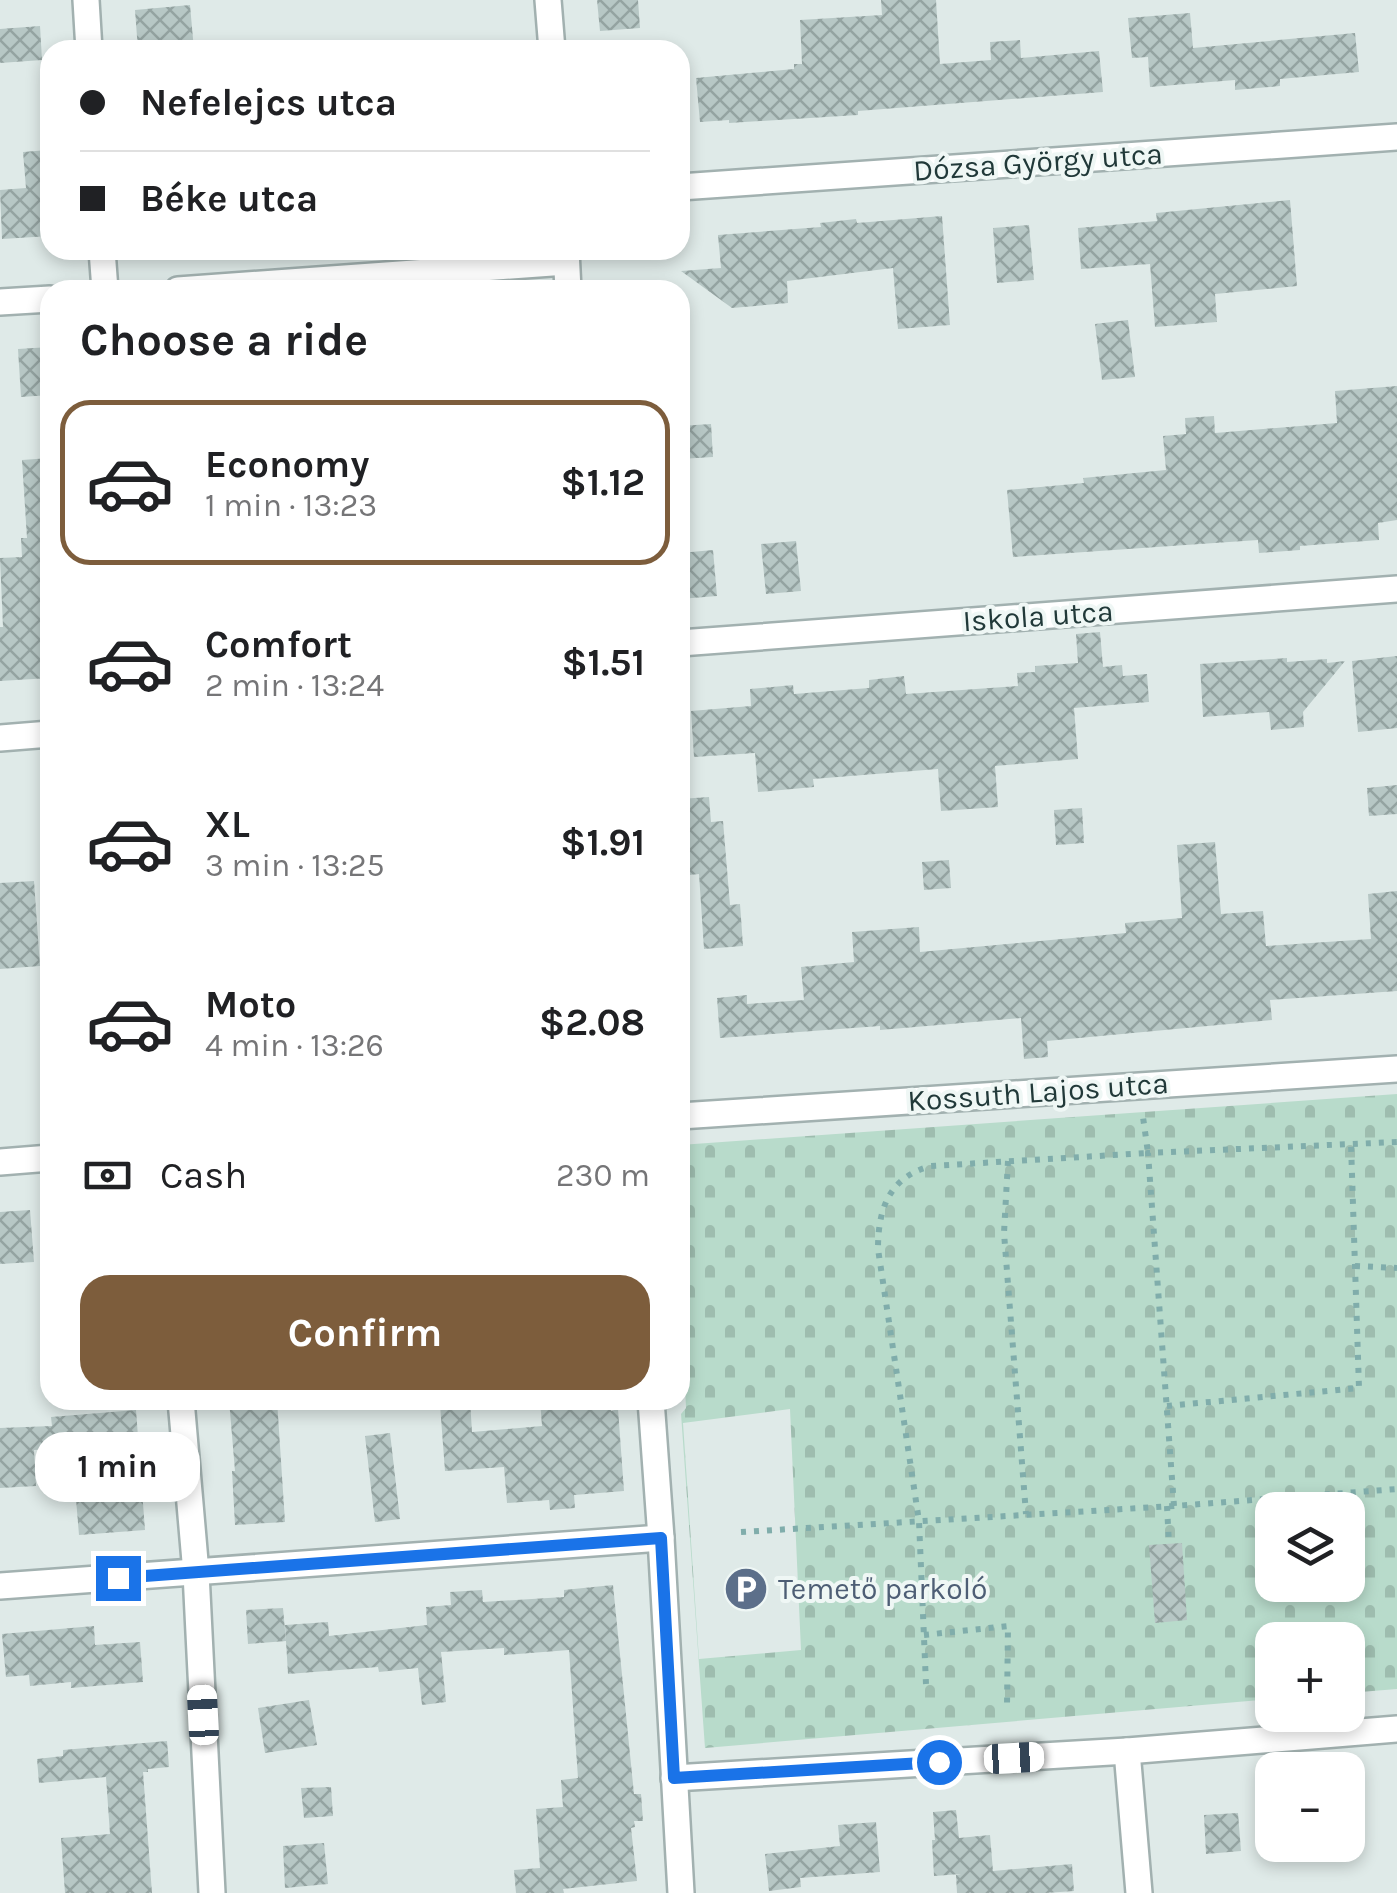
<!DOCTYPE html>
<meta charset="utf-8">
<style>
body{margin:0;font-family:Karla,sans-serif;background:#f2f2f2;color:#202124;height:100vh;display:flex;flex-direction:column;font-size:38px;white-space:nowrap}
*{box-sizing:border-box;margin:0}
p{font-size:32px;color:#757577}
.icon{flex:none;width:55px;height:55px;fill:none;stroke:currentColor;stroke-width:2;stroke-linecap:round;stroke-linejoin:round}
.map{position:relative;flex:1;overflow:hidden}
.drawer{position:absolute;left:40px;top:280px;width:650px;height:1130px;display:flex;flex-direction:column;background:#fff;border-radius:30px;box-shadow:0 5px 15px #0003}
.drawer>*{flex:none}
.top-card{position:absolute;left:40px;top:40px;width:650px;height:220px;border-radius:30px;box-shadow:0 5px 15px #0003;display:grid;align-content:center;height:220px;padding:0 40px;background:#fff}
.buttons{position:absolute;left:1255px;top:1492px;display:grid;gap:20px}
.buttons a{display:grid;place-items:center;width:110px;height:110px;border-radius:20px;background:#fff;box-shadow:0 5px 15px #0003;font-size:50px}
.end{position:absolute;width:45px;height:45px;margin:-22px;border:12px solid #1a73e8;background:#fff;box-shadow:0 0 0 5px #fff}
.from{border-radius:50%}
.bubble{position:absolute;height:70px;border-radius:30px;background:#fff;box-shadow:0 5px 15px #0003;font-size:32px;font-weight:700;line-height:70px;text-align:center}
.car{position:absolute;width:30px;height:60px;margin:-30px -15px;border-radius:12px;box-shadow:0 0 8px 2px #0007;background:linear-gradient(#fff 24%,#345 0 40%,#fff 0 76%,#345 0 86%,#fff 0)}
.top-card b{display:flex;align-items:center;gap:35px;height:95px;font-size:38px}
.top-card b+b{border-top:2px solid #e0e0e0}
.top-card i{width:25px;height:25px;background:#202124}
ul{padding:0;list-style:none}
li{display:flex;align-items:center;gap:30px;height:165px;margin:0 20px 15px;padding:0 20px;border:5px solid transparent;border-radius:30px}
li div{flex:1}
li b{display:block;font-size:38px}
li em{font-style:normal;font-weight:700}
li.selected{border-color:#7d5d3c}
li>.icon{width:90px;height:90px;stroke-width:1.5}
h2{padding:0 40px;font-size:45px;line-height:120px}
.pay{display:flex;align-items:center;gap:25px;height:110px;padding:0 40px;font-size:38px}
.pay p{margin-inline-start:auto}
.button{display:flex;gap:20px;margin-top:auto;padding:20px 40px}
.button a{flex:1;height:115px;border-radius:30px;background:#7d5d3c;color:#fff;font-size:40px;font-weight:700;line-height:115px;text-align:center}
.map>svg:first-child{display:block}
.cemetery{fill:url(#cemetery-stones);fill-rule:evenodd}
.building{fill:url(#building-cross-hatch)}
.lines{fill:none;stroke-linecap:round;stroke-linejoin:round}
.minor-casing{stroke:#a2b1b0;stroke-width:30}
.path{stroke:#80adab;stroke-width:6;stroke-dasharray:5 8;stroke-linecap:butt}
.minor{stroke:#fff;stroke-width:25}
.route{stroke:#1a73e8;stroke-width:12}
.labels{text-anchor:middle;stroke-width:8;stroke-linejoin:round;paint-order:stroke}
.street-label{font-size:30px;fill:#213939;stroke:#eff7f5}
.service-label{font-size:30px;fill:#4e5e75;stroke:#eff7f5;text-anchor:start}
</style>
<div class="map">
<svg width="1397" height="1893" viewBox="0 0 1397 1893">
<defs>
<pattern id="cemetery-stones" width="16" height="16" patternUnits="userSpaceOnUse" patternTransform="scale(2.5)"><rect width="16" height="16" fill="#b8dbcb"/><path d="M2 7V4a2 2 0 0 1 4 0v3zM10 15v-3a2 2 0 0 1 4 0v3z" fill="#9ebdaf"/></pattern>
<pattern id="building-cross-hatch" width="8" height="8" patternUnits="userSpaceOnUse" patternTransform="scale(2.5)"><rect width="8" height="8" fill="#b7c7c5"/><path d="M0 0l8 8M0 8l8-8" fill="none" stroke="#94a3a1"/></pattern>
</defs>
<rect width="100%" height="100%" fill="#dfeae8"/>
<path class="cemetery" d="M1397,1094V1689L1348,1693V1640H1272V1699L705,1748L681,1414L686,1408L680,1281V1145ZM790,1409L801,1650L699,1659L683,1423ZM1272,1510H1348V1585H1272Z"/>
<g class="building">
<path d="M597,0H638L640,28L600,31Z"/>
<path d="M881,0H936L940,64L991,60L990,42L1020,40L1021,58L1099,51L1103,92L858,111V115L729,123V120L700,122L696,78L794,69V64H802L800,20L882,15Z"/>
<path d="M190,5L194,50H138L135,10Z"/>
<path d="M1190,13L1193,48L1355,33L1359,72L1280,79V86L1235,90V80L1150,87L1148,57L1132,58L1128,18Z"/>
<path d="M40,26L42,60L0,63V29Z"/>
<path d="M48,150L50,236L2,239L0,190L26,188L23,152Z"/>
<path d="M1290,200L1297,286L1215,294L1217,322L1155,327L1150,264L1081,269L1078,228L1157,221L1156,213Z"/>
<path d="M942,216L950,325L898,329L893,268L787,281L788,303L732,308L681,271L721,268L718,235L821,227L820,223L856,219L857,223Z"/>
<path d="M1029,225L1034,280L997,283L993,228Z"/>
<path d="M1128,320L1135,377L1102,380L1095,324Z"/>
<path d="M50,347V395L21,397L18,349Z"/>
<path d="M1397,386V520L1378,523L1379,540L1300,546V550L1259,553L1258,540L1013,557L1007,490L1084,483L1083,478L1166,470L1163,436L1186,434L1185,418L1214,416L1215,433L1337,423L1335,391Z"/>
<path d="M711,424L713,457L680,459V426Z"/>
<path d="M50,458V678L0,681V627H3L0,558L22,557L21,538H27L22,460Z"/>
<path d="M796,541L801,591L766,594L761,544Z"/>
<path d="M713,550L717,596L680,599V553Z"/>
<path d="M1100,632L1103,667L1122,665L1123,676L1147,674L1149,702L1074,708L1078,759L995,766L998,807L941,811L938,769L813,779L814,787L758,792L755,753L694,757L691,711L751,706L750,689L793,685L794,694L869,688V680L904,676L906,694L1018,686L1017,673L1035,672V666L1078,663L1076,634Z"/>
<path d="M1397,656V728L1358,732L1352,661Z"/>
<path d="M1287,658V662L1327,659V663L1345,661L1303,712L1304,727L1271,730L1269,712L1203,717L1200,664Z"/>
<path d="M1397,785V814L1369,816L1367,788Z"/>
<path d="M709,797L711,822L723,821L730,905L740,904L743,946L704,949L699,874L680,876V799Z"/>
<path d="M1082,808L1084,843L1056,845L1054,810Z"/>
<path d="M1215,842L1221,914L1263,911L1266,946L1371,939L1368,894L1397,891V991L1270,1000L1272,1020L1047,1041L1048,1057L1024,1059L1021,1018L880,1030V1026L720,1038L717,998L747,995V1004L804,1000L801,967L854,962L852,932L919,927L920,952L1126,933L1125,923L1182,918L1177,845Z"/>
<path d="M949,860L951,888L924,890L922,862Z"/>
<path d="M34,881L40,966L0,969V883Z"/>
<path d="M30,1210L34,1262L0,1264V1212Z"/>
<path d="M229,1400H277L285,1522L235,1525L232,1471H235Z"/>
<path d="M446,1400H470L472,1432L542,1426L540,1400H610L611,1411L618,1409L624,1491L574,1495L575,1508L550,1510L549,1500L507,1503L504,1467L445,1471L440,1405L447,1404Z"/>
<path d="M136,1410L145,1530L79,1535L76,1499L117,1496L113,1445L34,1450L36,1486L0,1488V1428L52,1426L51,1417Z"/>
<path d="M390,1433L400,1519L375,1522L365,1436Z"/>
<path d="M1182,1543L1187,1620L1155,1623L1149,1545Z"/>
<path d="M613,1585L634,1794H641L643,1821H634L635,1827L631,1828L637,1881L563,1889L564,1893H516L514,1870L540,1868L536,1809L563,1807L561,1780L578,1778L569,1650L504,1655V1648L441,1652L446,1702L422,1705L418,1668L379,1672L378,1667L288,1674L285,1625L328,1622L329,1636L427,1625L426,1607L451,1605L450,1592L482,1590L483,1602L564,1597V1590Z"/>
<path d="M283,1608L286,1641L248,1644L246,1610Z"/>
<path d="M94,1626L95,1645L140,1642L143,1682L71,1688V1682L30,1686L29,1675L6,1677L2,1634Z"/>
<path d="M309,1700L317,1745L265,1753L258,1708Z"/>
<path d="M167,1741L169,1767L148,1769V1772H143L152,1893H65L61,1838L110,1834L106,1777L39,1783L37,1759L63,1756V1750Z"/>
<path d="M331,1787L333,1816L304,1818L301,1788Z"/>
<path d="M956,1810L959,1838L990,1835L993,1871L1072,1864L1074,1891L1046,1893H957L956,1875L961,1874L934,1876L932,1840H935L933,1812Z"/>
<path d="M1238,1813L1241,1851L1206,1854L1204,1815Z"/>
<path d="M876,1822L880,1872L800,1878L801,1887L769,1891L765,1854L840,1846L838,1825Z"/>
<path d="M324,1843L328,1884L285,1888L283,1846Z"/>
</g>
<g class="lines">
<g class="minor-casing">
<g id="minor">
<path d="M86,0L89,50"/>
<path d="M548,0L552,50"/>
<path d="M680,187L1397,137"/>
<path d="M102,250L105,290"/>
<path d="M566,250L568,290"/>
<path d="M178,290L566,262"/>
<path d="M0,302L50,299"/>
<path d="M680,643L1397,589"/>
<path d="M0,738L50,734"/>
<path d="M680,1116L1397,1069"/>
<path d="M0,1162L50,1158"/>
<path d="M181,1400L196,1573L212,1893"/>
<path d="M651,1400L661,1538L681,1893"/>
<path d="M0,1586L661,1538"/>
<path d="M1127,1751L1139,1893"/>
<path d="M674,1778L1127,1751L1397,1729"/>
</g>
</g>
<g class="path">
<path d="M1008,1161L1004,1233L1026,1514"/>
<path d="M1355,1266L1397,1268"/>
<path d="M1167,1406L1359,1388L1351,1144"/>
<path d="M1167,1506L1169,1544"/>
<path d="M1174,1506L1148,1153L1397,1142"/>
<path d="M741,1532L1174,1506L1397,1489"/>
<path d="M924,1635L1008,1626L1007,1706"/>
<path d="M926,1684L919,1521L878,1249C878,1209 889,1177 931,1166L1148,1153L1143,1117"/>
</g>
<use href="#minor" class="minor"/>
</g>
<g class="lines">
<path class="route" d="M118,1578L661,1538L674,1778L939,1762"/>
</g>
<defs>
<g id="parking-disc" transform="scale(2.25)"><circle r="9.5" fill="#5c6f8a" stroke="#eff7f5"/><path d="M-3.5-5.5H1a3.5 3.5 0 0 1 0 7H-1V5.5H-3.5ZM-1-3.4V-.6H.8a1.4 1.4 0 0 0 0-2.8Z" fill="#fff"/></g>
</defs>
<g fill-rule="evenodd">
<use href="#parking-disc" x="746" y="1589"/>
</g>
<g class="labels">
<g class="street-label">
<text transform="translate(1038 162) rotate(-4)" y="10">Dózsa György utca</text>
<text transform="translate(1038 616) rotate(-4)" y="10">Iskola utca</text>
<text transform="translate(1038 1092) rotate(-4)" y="10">Kossuth Lajos utca</text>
</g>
<g class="service-label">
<text x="778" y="1599">Temető parkoló</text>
</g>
</g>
</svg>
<div class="buttons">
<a><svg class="icon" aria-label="layers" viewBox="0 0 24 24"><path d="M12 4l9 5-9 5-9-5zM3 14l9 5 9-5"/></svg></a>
<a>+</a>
<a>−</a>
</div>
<i class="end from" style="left:939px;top:1762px"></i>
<i class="end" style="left:118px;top:1578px"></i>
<div class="bubble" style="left:35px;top:1432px;width:165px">1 min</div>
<i class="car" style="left:203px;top:1715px;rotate:357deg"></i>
<i class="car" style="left:1014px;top:1758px;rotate:87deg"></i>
<div class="top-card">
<b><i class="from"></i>Nefelejcs utca</b>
<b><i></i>Béke utca</b>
</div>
<section class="drawer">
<h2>Choose a ride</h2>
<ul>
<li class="selected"><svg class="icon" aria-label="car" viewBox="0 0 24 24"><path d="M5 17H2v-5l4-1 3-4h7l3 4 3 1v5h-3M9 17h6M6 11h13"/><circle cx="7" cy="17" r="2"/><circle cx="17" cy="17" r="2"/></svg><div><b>Economy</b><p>1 min · 13:23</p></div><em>$1.12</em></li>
<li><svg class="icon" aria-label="car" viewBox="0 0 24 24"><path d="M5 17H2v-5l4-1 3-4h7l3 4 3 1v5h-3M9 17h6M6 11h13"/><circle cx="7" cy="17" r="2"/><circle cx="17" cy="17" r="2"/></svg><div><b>Comfort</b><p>2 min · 13:24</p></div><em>$1.51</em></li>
<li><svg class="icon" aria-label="car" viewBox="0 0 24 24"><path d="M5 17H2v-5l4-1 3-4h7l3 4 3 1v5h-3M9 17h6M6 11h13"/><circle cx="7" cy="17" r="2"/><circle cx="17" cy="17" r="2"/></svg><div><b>XL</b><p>3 min · 13:25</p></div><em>$1.91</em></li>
<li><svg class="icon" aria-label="car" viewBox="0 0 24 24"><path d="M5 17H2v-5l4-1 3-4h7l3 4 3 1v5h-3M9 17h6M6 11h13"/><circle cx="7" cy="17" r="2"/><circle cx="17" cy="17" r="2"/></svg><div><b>Moto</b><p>4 min · 13:26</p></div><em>$2.08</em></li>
</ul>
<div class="pay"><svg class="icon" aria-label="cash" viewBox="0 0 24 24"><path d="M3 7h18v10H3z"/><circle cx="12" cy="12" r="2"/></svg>Cash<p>230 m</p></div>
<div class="button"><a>Confirm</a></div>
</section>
</div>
